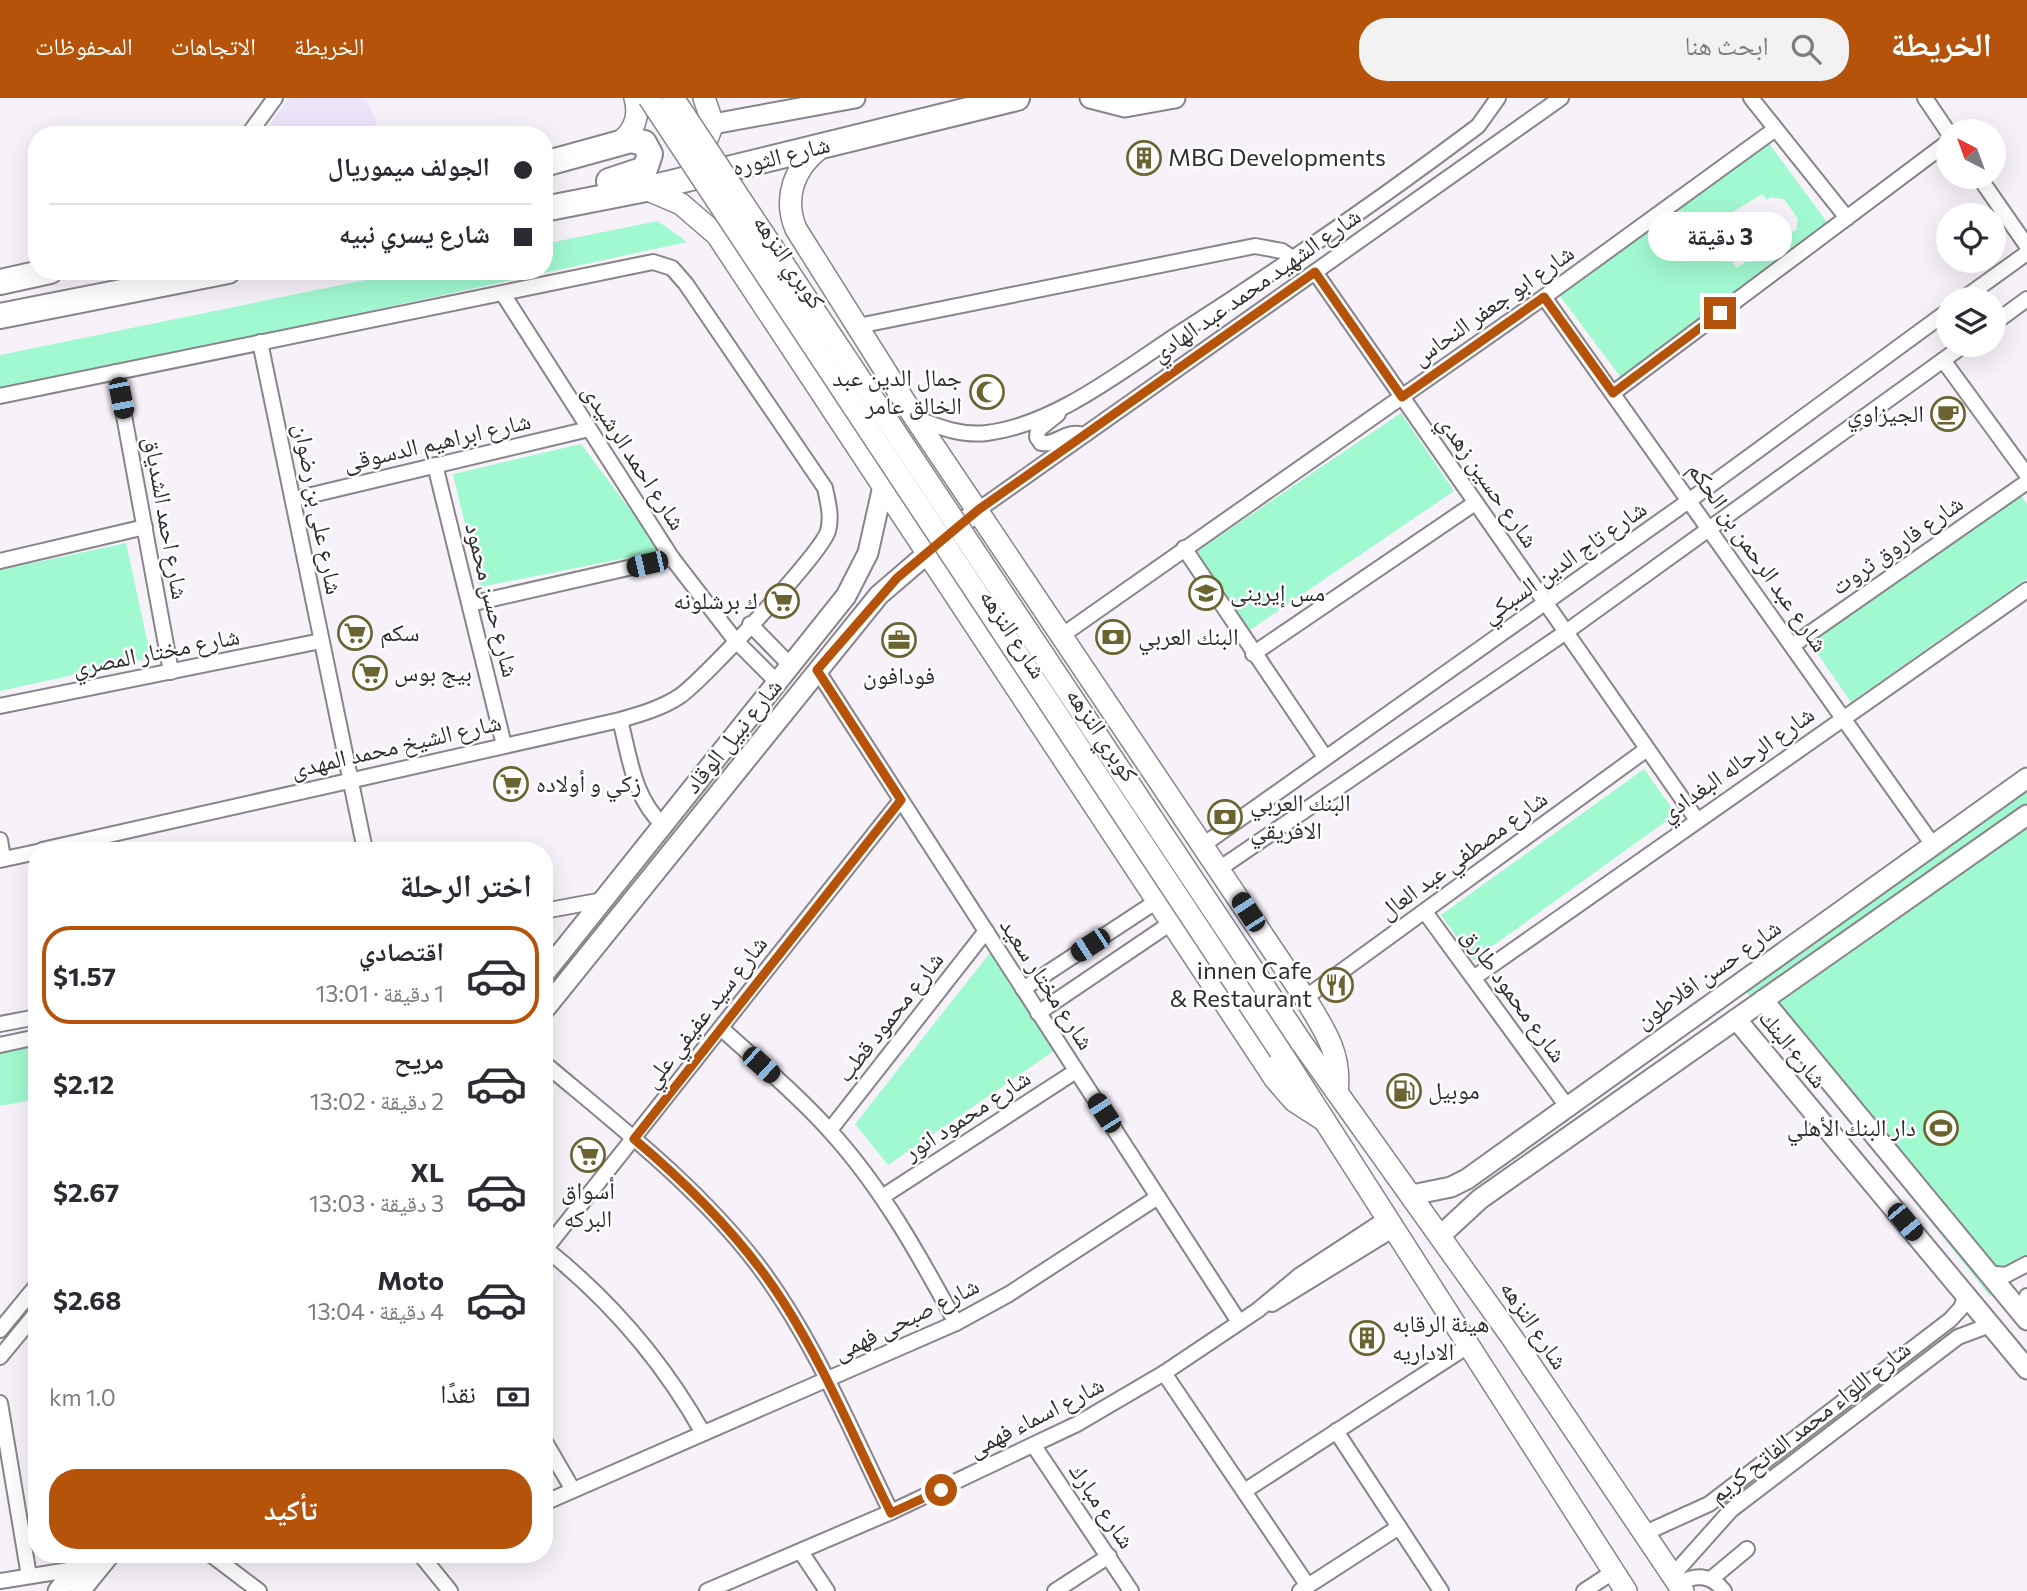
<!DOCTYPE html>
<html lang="ar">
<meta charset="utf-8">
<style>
body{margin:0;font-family:Commissioner,"Noto Naskh Arabic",sans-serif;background:#f2f2f3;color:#2b2b33;direction:rtl;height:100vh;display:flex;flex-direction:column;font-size:26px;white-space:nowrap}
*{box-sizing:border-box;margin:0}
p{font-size:23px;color:#7c7c81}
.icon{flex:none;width:38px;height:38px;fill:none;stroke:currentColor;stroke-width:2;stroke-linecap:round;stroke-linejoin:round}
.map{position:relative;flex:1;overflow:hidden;direction:ltr}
.side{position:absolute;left:28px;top:744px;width:525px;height:721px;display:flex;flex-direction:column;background:#fff;border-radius:28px;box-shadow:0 7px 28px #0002;direction:rtl}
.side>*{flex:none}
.banner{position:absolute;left:28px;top:28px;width:525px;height:154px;border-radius:28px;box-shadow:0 7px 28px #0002;direction:rtl;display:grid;align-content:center;height:154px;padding:0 21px;background:#fff}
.needle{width:46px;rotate:319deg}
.controls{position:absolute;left:1936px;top:21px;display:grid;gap:14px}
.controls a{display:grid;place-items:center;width:70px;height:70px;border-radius:50%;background:#fff;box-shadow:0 7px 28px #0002;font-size:35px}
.end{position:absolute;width:32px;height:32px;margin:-16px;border:9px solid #b45309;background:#fff;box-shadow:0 0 0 4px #fff}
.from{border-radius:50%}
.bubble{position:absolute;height:49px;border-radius:24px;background:#fff;box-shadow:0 7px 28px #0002;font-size:23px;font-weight:700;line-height:49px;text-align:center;direction:rtl}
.car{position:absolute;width:21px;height:42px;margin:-21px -10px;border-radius:9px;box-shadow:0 0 5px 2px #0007;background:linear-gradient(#222 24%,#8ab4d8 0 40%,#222 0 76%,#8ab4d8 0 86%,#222 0)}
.banner b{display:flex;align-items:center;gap:24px;height:66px;font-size:26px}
.banner b+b{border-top:2px solid #e1e1e2}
.banner i{width:18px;height:18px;background:#2b2b33}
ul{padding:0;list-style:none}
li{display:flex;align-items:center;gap:21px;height:98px;margin:0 14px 10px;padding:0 7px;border:4px solid transparent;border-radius:28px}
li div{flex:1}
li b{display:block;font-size:26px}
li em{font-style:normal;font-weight:700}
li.on{border-color:#b45309}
li>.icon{width:63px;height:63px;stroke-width:1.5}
h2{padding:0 21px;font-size:32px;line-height:84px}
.pay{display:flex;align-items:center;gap:18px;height:77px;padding:0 21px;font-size:26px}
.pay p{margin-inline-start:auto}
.cta{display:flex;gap:14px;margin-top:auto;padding:14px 21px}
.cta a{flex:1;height:80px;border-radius:28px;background:#b45309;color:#fff;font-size:28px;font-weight:700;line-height:80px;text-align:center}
header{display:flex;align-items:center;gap:42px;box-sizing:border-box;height:98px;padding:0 35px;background:#b45309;color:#fff}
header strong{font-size:33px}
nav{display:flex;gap:38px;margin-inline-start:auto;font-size:24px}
.search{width:490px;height:63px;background:#f2f2f3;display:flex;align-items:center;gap:18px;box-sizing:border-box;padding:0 24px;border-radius:28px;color:#7c7c81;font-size:26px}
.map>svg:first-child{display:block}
.medical{fill:#ede6fb}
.green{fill:#a1f9cf;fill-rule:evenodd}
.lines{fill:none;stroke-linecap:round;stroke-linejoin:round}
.street-casing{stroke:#89848c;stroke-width:18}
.secondary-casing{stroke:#89848c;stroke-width:23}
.primary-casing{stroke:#89848c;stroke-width:24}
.highway-casing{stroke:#89848c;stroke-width:28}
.street{stroke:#fff;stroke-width:14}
.secondary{stroke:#fff;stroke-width:19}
.primary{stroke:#fff;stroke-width:21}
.highway{stroke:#fff;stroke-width:24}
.primary-bridge-casing{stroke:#89848c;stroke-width:24;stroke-linecap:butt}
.primary-bridge{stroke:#fff;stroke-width:21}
.route{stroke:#b45309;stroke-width:9}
.labels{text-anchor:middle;stroke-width:5;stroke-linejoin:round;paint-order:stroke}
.street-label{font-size:24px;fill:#2f2d30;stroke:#fff}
.poi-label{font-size:24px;fill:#2f2d30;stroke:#fff;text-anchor:start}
</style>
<header>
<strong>الخريطة</strong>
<div class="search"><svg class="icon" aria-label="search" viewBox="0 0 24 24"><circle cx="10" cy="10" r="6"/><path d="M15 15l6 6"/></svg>ابحث هنا</div>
<nav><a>الخريطة</a><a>الاتجاهات</a><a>المحفوظات</a></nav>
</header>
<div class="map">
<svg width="2027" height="1493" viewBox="0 0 2027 1493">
<rect width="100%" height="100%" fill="#f7f1fa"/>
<path class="medical" d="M289,0H366L375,20L377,37H262Z"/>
<g class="green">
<path d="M1768,44L1829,127L1622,281L1560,198ZM1762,96L1767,102L1770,99L1784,101L1798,121L1796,132L1780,142L1771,141L1766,151L1758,156L1757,163L1745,164L1737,170L1731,162L1728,164L1707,134L1708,129Z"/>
<path d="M658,123L687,144L0,293V257L409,173H544V146Z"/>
<path d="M1401,315L1454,393L1247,534L1193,456Z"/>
<path d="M581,346L661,453L480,489L453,376Z"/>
<path d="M2021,397L2027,406V481L1851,604L1810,545Z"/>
<path d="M126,445L151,560L0,593V472Z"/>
<path d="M1644,671L1676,716L1473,862L1441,817Z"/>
<path d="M2027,691V1169L1990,1198L1744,891Z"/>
<path d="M997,846L1067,944L888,1067L855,1026Z"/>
<path d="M37,947V1001L0,1008V955Z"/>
</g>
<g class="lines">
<g class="street-casing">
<g id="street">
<path d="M1751,0L1847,120"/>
<path d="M1925,0L1948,34"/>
<path d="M248,37L275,0"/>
<path d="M1979,79L2027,148"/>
<path d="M1315,174L1697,722"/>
<path d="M503,196L672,460L735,542L778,585"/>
<path d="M1544,199L1933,747"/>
<path d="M1963,201L2027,155"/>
<path d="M1993,226L2027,201"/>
<path d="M858,228L1255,148L1282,153L1294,161"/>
<path d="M260,244L365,752"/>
<path d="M1943,262L2027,377"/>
<path d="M116,274L171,574"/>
<path d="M1613,295L1948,44"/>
<path d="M0,298L653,164L672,170L686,186L825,390C828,405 832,418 828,433C821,456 703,582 680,598C662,610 641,616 620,622L42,752"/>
<path d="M1058,316L1038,332L1037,339L1041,345C1056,348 1066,331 1084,337"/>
<path d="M915,320C939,329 961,338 987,335C1054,327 1123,272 1178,236C1281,170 1381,101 1478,28L1498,0"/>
<path d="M435,367L504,647"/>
<path d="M295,401L589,331"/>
<path d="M978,412L1561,0"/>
<path d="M1184,450L1325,659"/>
<path d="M0,463L145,429"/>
<path d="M470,506L672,460"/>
<path d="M750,526L791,568"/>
<path d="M1064,536L1544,199L1774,32"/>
<path d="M1793,547L2027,384"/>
<path d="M1253,556L1475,405"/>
<path d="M817,572L1239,1224"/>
<path d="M0,608L321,543"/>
<path d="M620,622C630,660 633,699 663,727"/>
<path d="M0,742L3,761"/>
<path d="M1203,747L1690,402L1948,213"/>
<path d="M0,762L37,754"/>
<path d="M1219,771L1566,534L1964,247"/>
<path d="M544,813L603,802"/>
<path d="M1425,814L1566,1007"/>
<path d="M1475,879L2027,492"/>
<path d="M1023,891L1157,803"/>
<path d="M1305,900L1647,651"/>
<path d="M1038,915L1171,825"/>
<path d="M0,926L37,919"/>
<path d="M721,930C758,964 797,996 830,1033C882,1090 919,1157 956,1225"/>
<path d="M0,947L37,939"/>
<path d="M544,965C619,1028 697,1088 757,1166C814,1241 850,1331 891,1414"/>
<path d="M830,1032L986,833"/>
<path d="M882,1099L1076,973"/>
<path d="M546,1151C611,1203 662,1262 703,1335"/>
<path d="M544,1153L901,702"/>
<path d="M1986,1175L2006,1177L2027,1166"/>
<path d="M1272,1206L1394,1131"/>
<path d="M2020,1214L2027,1198"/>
<path d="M0,1232L37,1187"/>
<path d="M0,1259L37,1214"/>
<path d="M1164,1275L1308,1488"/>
<path d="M0,1305L29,1478"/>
<path d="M1336,1333L1441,1493"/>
<path d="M544,1342L573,1392"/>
<path d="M1034,1348L1131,1493"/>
<path d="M1246,1392L1468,1248"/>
<path d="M544,1405L956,1225L1009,1196L1158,1099"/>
<path d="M1643,1436L1709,1406L1950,1222L1961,1210L1966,1197"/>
<path d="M801,1454L827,1493"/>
<path d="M210,1456L259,1493"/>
<path d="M420,1456L450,1493"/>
<path d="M1672,1478L1731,1412L1958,1239L1990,1227"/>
<path d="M1711,1481L1747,1451"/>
<path d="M0,1483L75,1471"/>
<path d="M1678,1486C1695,1476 1711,1476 1724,1493"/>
<path d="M707,1493L891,1414L1077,1326L1164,1275L1258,1212L1300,1177L1387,1120"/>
<path d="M1055,1493L1109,1458"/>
<path d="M1300,1493L1399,1429"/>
<path d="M1584,1493L1613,1474"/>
</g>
</g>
<g class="secondary-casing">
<g id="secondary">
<path d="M1090,0L1125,9L1175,0"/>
<path d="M713,26L855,0"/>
<path d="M544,876L846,498L868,455L883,388"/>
<path d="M1763,902L2027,1222"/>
<path d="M544,912L879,497L978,412"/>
<path d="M1736,921L2027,1271"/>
<path d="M1412,1097L1451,1089L1467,1081L2027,680"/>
<path d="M1440,1138L1480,1101L2027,717"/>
<path d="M58,1493L87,1456"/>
<path d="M80,1493L110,1456"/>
</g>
</g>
<g class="primary-casing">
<g id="primary">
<path d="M617,46C634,35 640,18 635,0"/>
<path d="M820,50C794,70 783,100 796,131L915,320L1305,900C1324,931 1342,956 1337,994"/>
<path d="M699,61L713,26L704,0"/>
<path d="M646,91L681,106L717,137L1275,981L1294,1003L1325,1023"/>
<path d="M1301,944L1513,1241L1683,1493"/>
<path d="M1280,953L1626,1493"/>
</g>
</g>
<g class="highway-casing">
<g id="highway">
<path d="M544,66L631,42L644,45L650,56L645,71L609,83"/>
<path d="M544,111L646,91L1017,0"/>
<path d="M0,184L50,173"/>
<path d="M0,218L228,173"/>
</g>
</g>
<use href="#street" class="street"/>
<use href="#secondary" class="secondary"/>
<use href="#primary" class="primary"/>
<use href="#highway" class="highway"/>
<g class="primary-bridge-casing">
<g id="primary-bridge">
<path d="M649,0L1280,953"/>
<path d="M673,0L1301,944"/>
</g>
</g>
<use href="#primary-bridge" class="primary-bridge"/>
</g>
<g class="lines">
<path class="route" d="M941,1392L891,1415C856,1345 826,1271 784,1205C744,1142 691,1089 634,1041L901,702L817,572L897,480L978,412L1315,174L1402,299L1544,199L1613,295L1720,215"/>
</g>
<defs>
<g id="building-ring" transform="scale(1.75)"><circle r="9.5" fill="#fff" stroke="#6b6330" stroke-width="1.5"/><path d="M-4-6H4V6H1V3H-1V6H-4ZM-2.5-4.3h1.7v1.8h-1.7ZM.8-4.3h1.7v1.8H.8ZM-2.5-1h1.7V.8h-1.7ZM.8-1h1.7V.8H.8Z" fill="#6b6330"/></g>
<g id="mosque-ring" transform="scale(1.75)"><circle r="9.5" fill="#fff" stroke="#6b6330" stroke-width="1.5"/><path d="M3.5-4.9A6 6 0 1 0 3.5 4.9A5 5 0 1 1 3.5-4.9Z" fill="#6b6330"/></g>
<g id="cafe-ring" transform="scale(1.75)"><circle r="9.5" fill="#fff" stroke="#6b6330" stroke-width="1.5"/><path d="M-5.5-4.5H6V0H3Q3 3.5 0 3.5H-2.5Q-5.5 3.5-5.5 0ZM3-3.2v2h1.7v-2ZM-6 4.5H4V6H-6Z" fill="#6b6330"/></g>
<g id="school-ring" transform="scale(1.75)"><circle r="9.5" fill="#fff" stroke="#6b6330" stroke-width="1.5"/><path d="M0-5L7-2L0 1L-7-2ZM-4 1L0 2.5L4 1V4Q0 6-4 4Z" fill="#6b6330"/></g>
<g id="supermarket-ring" transform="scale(1.75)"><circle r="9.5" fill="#fff" stroke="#6b6330" stroke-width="1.5"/><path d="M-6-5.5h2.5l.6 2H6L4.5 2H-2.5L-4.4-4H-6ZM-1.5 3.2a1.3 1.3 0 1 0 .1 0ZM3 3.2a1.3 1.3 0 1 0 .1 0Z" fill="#6b6330"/></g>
<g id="bank-ring" transform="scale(1.75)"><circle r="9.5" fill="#fff" stroke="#6b6330" stroke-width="1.5"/><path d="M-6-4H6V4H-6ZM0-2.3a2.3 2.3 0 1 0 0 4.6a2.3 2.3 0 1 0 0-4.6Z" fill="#6b6330"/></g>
<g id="office-ring" transform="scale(1.75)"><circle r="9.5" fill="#fff" stroke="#6b6330" stroke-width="1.5"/><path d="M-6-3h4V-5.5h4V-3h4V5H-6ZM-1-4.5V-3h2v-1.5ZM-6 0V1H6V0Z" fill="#6b6330"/></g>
<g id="restaurant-ring" transform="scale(1.75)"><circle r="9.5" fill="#fff" stroke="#6b6330" stroke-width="1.5"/><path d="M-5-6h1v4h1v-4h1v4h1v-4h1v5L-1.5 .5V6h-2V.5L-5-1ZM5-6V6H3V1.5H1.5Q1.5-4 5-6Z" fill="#6b6330"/></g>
<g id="fuel-ring" transform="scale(1.75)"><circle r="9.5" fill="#fff" stroke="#6b6330" stroke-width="1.5"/><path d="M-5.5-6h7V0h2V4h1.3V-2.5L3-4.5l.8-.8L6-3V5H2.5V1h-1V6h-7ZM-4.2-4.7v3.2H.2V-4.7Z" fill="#6b6330"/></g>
<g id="stadium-ring" transform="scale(1.75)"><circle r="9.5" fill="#fff" stroke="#6b6330" stroke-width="1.5"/><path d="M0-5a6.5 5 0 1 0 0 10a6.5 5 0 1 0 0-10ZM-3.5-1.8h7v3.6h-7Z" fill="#6b6330"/></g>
</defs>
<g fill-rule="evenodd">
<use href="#building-ring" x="1144" y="60"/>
<use href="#mosque-ring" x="987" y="294"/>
<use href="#cafe-ring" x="1948" y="316"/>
<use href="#school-ring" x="1206" y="495"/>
<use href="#supermarket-ring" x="782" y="503"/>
<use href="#supermarket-ring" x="355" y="535"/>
<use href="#bank-ring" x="1113" y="539"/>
<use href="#office-ring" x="899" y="542"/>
<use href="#supermarket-ring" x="370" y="575"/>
<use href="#supermarket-ring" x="511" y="686"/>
<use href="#bank-ring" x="1225" y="719"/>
<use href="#restaurant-ring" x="1336" y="887"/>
<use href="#fuel-ring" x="1404" y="993"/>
<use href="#stadium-ring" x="1941" y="1030"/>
<use href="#supermarket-ring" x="588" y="1057"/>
<use href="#building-ring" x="1367" y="1240"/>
</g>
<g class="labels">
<g class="street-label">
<text transform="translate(781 58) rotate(-14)" y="8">شارع الثوره</text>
<text transform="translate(789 164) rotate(56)" y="8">كوبري النزهه</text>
<text transform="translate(1256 187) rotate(-35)" y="8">شارع الشهيد محمد عبد الهادي</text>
<text transform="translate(1493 207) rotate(-35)" y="8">شارع ابو جعفر النحاس</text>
<text transform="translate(437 344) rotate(-13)" y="8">شارع ابراهيم الدسوقى</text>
<text transform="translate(634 359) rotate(57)" y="8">شارع احمد الرشيدى</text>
<text transform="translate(1488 383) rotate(55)" y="8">شارع حسين زهدي</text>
<text transform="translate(318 411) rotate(79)" y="8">شارع على بن رضوان</text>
<text transform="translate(166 420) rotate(80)" y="8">شارع احمد الشدياق</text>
<text transform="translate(1897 447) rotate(-35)" y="8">شارع فاروق ثروت</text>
<text transform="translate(1758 459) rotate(55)" y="8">شارع عبد الرحمن بن الحكم</text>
<text transform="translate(1564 464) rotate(-35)" y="8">شارع تاج الدين السبكي</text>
<text transform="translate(492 502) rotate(76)" y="8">شارع حسن محمود</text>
<text transform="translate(1013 536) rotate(57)" y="8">شارع النزهه</text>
<text transform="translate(156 554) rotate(-11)" y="8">شارع مختار المصري</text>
<text transform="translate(1102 637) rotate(56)" y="8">كوبري النزهه</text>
<text transform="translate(733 638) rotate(-51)" y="8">شارع نبيل الوقاد</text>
<text transform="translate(396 648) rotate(-13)" y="8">شارع الشيخ محمد المهدى</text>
<text transform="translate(1737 666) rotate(-35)" y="8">شارع الرحاله البغدادي</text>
<text transform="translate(1463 757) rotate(-36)" y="8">شارع مصطفي عبد العال</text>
<text transform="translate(1708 876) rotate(-35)" y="8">شارع حسن افلاطون</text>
<text transform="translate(1047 886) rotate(57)" y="8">شارع مختار سعيد</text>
<text transform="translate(1514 897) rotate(54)" y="8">شارع محمود طارق</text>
<text transform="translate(705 914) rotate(-52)" y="8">شارع سيد عفيفي علي</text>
<text transform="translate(890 919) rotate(-52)" y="8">شارع محمود قطب</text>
<text transform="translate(1793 951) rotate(51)" y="8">شارع البنك</text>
<text transform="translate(967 1017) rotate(-33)" y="8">شارع محمود انور</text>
<text transform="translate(906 1221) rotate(-26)" y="8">شارع صبحى فهمى</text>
<text transform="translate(1534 1227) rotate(56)" y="8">شارع النزهه</text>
<text transform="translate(1036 1319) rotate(-27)" y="8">شارع اسماء فهمى</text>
<text transform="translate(1810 1324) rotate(-38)" y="8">شارع اللواء محمد الفاتح كريم</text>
<text transform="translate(1102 1408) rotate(56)" y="8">شارع مبارك</text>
</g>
<g class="poi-label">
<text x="1168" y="68">MBG Developments</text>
<text x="962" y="288" text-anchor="end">جمال الدين عبد<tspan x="962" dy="28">الخالق عامر</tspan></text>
<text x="1924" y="324" text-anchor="end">الجيزاوي</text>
<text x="1230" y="503">مس إيرينى</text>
<text x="758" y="511" text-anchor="end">ك برشلونه</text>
<text x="380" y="543">سكم</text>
<text x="1138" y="547">البنك العربي</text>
<text x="394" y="583">بيج بوس</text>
<text x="899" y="586" text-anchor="middle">فودافون</text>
<text x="536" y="694">زكي و أولاده</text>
<text x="1250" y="713">البنك العربي<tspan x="1250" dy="28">الافريقي</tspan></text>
<text x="1312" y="881" text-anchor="end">innen Cafe<tspan x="1312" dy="28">&amp; Restaurant</tspan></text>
<text x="1428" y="1001">موبيل</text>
<text x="1916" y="1038" text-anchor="end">دار البنك الأهلي</text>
<text x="588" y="1101" text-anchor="middle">أسواق<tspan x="588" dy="28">البركه</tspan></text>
<text x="1392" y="1234">هيئة الرقابه<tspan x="1392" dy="28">الاداريه</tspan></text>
</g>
</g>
</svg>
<div class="controls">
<a><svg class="needle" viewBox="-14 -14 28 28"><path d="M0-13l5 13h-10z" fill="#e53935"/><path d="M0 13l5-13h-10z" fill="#7c7c81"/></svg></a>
<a><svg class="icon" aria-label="locate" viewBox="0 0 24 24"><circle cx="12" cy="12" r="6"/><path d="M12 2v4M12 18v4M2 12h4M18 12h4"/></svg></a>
<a><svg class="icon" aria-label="layers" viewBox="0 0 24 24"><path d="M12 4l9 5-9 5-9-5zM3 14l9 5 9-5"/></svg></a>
</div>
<i class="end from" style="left:941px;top:1392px"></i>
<i class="end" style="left:1720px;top:215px"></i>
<div class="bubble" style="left:1648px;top:114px;width:144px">3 دقيقة</div>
<i class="car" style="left:121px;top:300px;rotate:169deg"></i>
<i class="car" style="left:647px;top:466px;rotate:257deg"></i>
<i class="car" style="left:1248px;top:814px;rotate:327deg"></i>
<i class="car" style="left:1090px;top:847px;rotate:237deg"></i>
<i class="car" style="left:761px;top:967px;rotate:132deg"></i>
<i class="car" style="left:1104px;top:1015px;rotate:327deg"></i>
<i class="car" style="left:1905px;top:1124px;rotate:140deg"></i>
<div class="banner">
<b><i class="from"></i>الجولف ميموريال</b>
<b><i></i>شارع يسري نبيه</b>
</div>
<section class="side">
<h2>اختر الرحلة</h2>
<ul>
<li class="on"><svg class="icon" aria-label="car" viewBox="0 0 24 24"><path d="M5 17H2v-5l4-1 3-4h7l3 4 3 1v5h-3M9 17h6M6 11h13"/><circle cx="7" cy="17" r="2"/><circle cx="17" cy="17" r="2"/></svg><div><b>اقتصادي</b><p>1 دقيقة · 13:01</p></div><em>$1.57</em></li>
<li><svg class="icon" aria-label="car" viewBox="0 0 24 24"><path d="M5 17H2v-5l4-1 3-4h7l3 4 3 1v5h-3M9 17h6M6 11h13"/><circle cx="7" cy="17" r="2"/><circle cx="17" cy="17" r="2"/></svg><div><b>مريح</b><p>2 دقيقة · 13:02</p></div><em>$2.12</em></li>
<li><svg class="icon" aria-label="car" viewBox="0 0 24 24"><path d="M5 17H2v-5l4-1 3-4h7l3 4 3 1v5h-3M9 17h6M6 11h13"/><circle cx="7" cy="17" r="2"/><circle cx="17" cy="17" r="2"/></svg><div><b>XL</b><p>3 دقيقة · 13:03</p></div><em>$2.67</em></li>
<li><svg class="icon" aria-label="car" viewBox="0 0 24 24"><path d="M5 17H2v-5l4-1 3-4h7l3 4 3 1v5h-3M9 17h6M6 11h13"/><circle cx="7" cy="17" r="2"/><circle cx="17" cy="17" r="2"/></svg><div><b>Moto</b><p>4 دقيقة · 13:04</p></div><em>$2.68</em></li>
</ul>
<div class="pay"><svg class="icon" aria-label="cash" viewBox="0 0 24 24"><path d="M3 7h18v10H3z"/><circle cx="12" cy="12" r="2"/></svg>نقدًا<p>1.0 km</p></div>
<div class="cta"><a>تأكيد</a></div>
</section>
</div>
